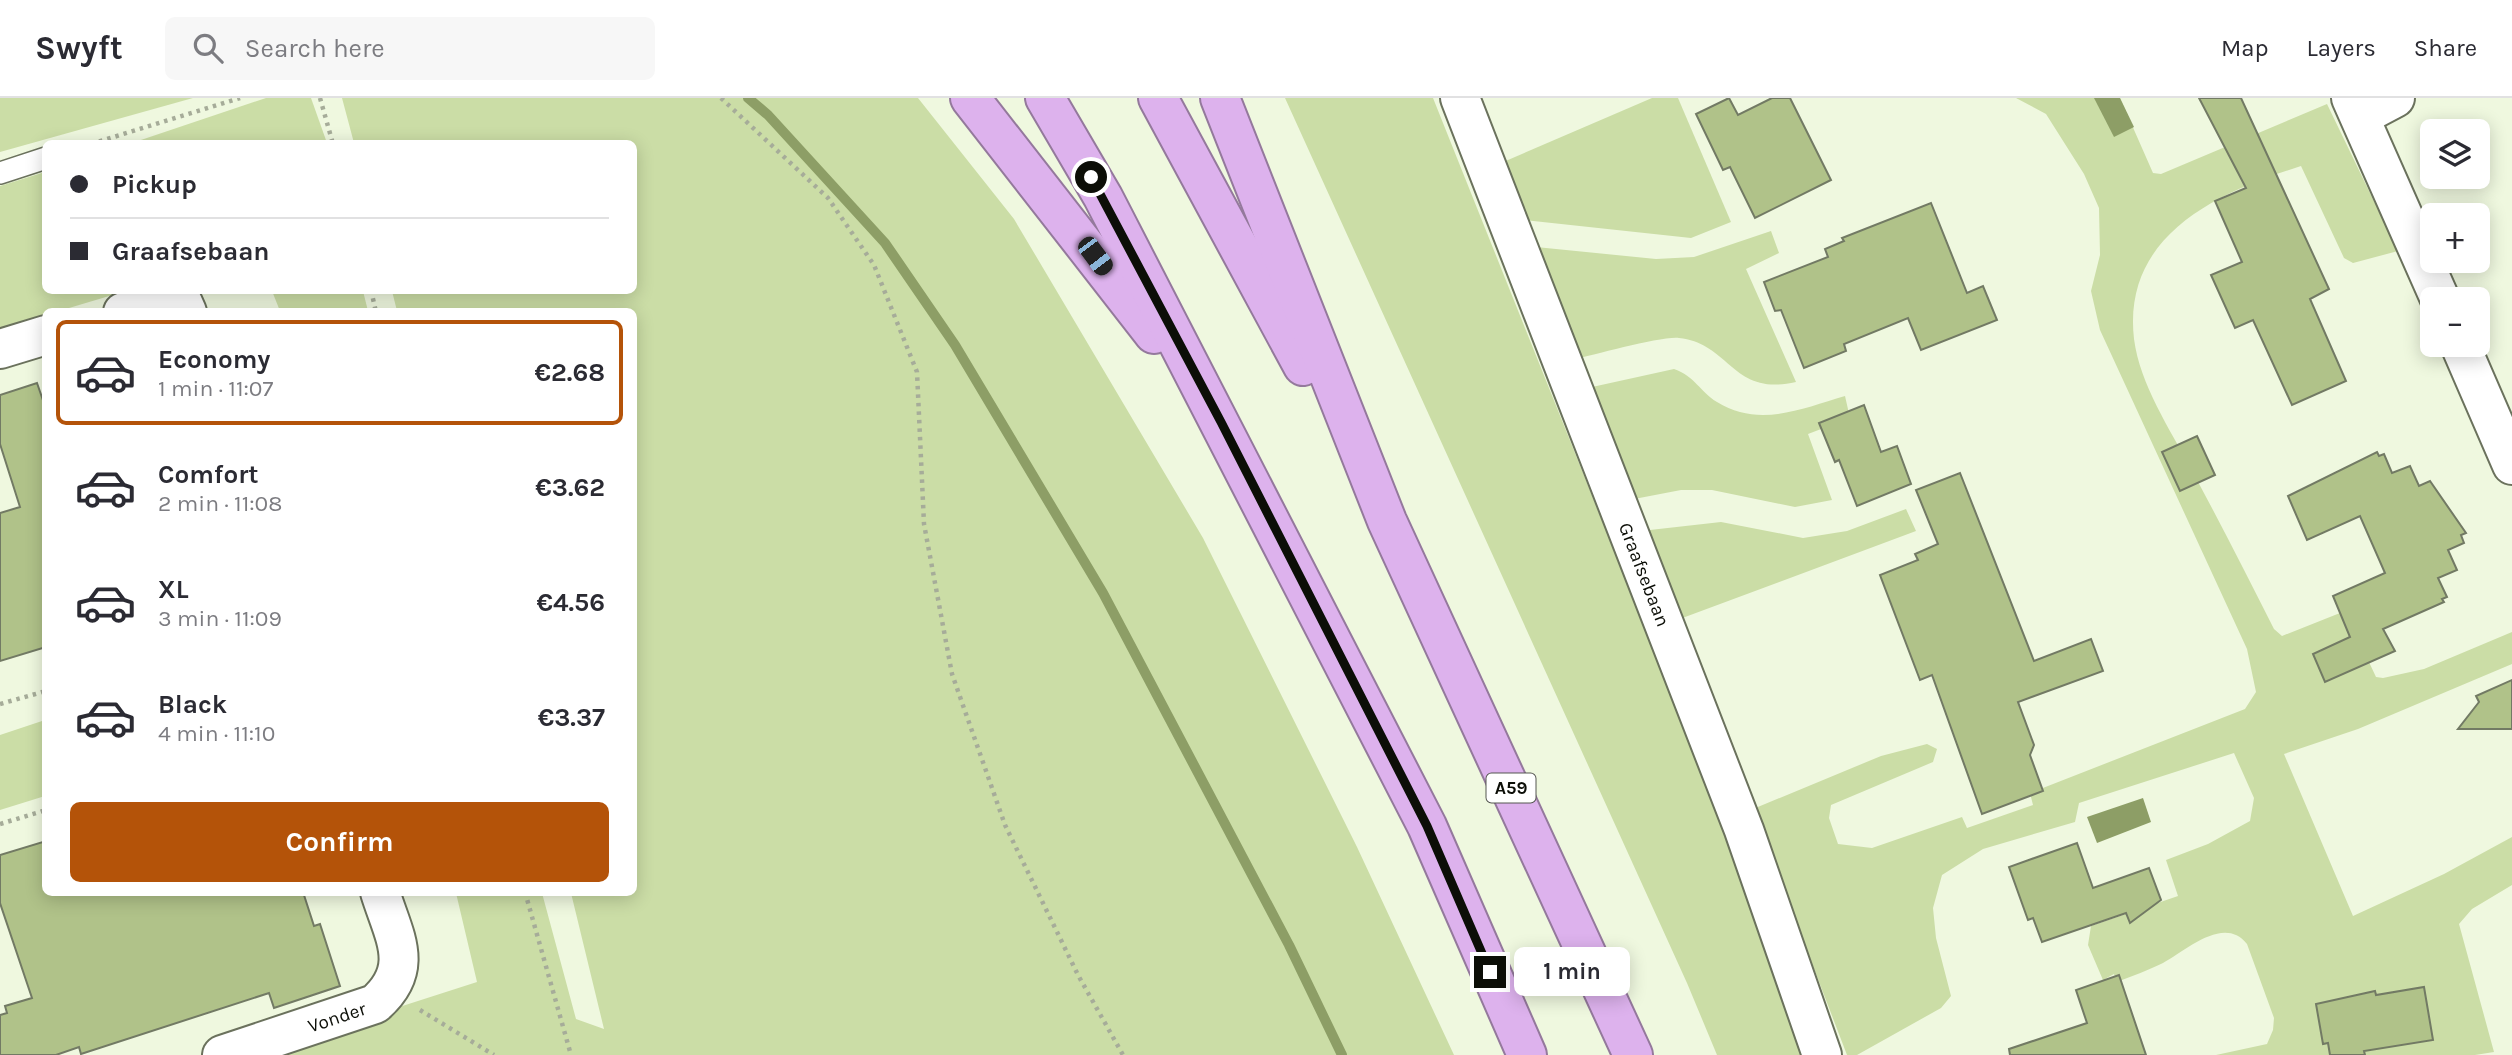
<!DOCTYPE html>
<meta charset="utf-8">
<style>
body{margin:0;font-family:Karla,sans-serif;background:#f7f7f7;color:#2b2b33;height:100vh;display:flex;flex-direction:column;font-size:26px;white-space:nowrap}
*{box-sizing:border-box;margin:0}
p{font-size:23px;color:#7c7c81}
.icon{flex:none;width:38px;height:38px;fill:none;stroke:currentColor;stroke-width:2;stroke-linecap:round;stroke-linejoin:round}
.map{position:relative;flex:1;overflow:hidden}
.details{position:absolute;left:42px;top:210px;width:595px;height:588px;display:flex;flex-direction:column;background:#fff;border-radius:10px;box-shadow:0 4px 18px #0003}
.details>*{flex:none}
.top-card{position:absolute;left:42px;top:42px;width:595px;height:154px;border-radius:10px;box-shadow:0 4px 18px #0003;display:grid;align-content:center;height:154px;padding:0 28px;background:#fff}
.fabs{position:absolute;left:2420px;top:21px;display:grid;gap:14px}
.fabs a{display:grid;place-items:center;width:70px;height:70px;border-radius:10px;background:#fff;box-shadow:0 4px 18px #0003;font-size:35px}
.end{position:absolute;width:32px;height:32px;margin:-16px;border:9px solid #0c0e07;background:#fff;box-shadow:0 0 0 4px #fff}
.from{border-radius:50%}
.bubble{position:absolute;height:49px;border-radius:10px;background:#fff;box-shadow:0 4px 18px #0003;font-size:23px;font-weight:700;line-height:49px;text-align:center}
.car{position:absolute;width:21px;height:42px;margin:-21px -10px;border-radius:9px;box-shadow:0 0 5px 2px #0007;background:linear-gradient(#222 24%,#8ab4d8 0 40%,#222 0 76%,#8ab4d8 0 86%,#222 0)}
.top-card b{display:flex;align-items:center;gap:24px;height:66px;font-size:26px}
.top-card b+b{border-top:2px solid #e1e1e2}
.top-card i{width:18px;height:18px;background:#2b2b33}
ul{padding:12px 0 0;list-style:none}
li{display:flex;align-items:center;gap:21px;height:105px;margin:0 14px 10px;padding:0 14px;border:4px solid transparent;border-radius:10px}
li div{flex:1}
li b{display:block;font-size:26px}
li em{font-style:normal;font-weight:700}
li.active{border-color:#b45309}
li>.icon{width:63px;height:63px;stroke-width:1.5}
.primary-button{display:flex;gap:14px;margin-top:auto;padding:14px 28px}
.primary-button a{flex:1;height:80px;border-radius:10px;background:#b45309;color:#fff;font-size:28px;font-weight:700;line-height:80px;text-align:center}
header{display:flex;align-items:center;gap:42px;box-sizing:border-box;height:98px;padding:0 35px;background:#fff;border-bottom:2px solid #e1e1e2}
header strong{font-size:33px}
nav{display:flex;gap:38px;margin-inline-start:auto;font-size:24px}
.search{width:490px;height:63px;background:#f7f7f7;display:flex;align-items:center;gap:18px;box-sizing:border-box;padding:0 24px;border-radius:10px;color:#7c7c81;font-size:26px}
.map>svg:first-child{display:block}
.green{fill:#cbdda6}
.water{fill:#8d9e66}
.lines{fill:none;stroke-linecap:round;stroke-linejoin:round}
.stream{stroke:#8d9e66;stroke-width:10}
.building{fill:#b0c289;stroke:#727a64;stroke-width:2}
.service-casing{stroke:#6b725d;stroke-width:24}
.minor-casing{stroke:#6b725d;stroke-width:42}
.motorway-casing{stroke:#94799c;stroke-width:42}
.path{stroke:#a6ac99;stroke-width:4.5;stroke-dasharray:3.5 5;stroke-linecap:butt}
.service{stroke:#fff;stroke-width:21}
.minor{stroke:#fff;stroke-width:38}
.motorway{stroke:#ddb2ed;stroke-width:38}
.route{stroke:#0c0e07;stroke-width:9}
.labels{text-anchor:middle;stroke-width:7;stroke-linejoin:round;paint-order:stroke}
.shield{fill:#fff;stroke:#555651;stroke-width:2}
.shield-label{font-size:18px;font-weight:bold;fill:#0c0e07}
.street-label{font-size:19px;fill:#0c0e07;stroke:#fff}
</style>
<header>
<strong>Swyft</strong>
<div class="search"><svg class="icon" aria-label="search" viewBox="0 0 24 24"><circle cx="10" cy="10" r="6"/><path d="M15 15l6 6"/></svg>Search here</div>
<nav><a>Map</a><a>Layers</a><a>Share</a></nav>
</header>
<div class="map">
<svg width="2512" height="957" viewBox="0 0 2512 957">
<rect width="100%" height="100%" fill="#eff8df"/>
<g class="green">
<path d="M0,0H193L0,54Z"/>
<path d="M266,0H311L327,45H132Z"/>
<path d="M342,0H918L1014,121L1203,440L1357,749L1454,957H250L477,884L456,795H542L576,921L604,931L571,795L634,794V214L397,213L392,193L634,192V46L354,45Z"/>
<path d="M1285,0H1433L1701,670L1774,867L1802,957H1717L1687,885Z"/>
<path d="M1652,0H1678L1731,124L1691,140L1515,121L1494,68Z"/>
<path d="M2016,0H2120L2153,75L2161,76L2327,6L2398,153L2353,165L2344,160L2301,68C2219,94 2122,136 2134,241C2140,287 2170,331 2191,371C2220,424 2247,478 2274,531L2282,538L2345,513L2376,579L2383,580L2424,571L2512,534V566L2358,631L2284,656L2353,818L2444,776L2512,739V787L2472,811L2459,826L2494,954L2475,957H2216L2267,946L2273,932L2274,920L2247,846C2224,817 2187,852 2163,865C2149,872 2132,878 2117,884L2114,876L2103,882L2088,847L2091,828L2178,798L2166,762L2208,746L2250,723L2254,700L2234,655L2079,705L2075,724L1983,751L1942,777L1933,810L1936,840L1951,898L1941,910L1857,957H1847L1753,711L1881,658L1927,646L1937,651L1933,664L1831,707L1829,720L1838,746L1872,750L1962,719L1967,730L2033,707L2030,695L2245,611L2256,594L2247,551L2100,232L2091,193L2100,157L2099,110L2084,76L2046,16Z"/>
<path d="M45,74L46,192L126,193L59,213L46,214L45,218L0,232V88Z"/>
<path d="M1771,133L1779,155L1746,171L1796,284C1732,299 1730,245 1679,240C1661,238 1594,257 1572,262L1526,148L1656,161L1694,159Z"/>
<path d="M272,193H363L368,213H280Z"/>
<path d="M1674,271C1696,279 1699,293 1717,304C1759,330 1801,311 1845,298L1850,320L1808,336L1832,402L1795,409L1712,392H1681L1629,402L1583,291Z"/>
<path d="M1906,411L1916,433L1677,522L1641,433L1721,424L1803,440L1847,433Z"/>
<path d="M45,622V698L0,712V637Z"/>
</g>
<g class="water">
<path d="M2094,0H2120L2134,29L2114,39Z"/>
<path d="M2143,700L2151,724L2097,745L2087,719Z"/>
</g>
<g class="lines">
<path class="stream" d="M748,0L768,17L885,145L955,247L1103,495L1289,847L1342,957"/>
</g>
<g class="building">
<path d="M1729,0L1738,17L1772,0H1790L1831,82L1755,120L1730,69L1723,72L1696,16Z"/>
<path d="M2199,0H2241L2329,191L2310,201L2346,283L2292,307L2253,222L2235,230L2211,177L2242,164L2215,103L2246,90Z"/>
<path d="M1931,105L1967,195L1983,188L1997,222L1921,252L1908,220L1844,246L1846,253L1804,270L1781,212L1775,213L1764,184L1828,159L1825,151L1844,143L1842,140Z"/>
<path d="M37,285L46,311V549L0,563V415L20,409L0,346V297Z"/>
<path d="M1864,307L1881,354L1897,348L1911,386L1857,408L1839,362L1835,364L1819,325Z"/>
<path d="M2197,338L2215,377L2180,393L2162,354Z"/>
<path d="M2377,354L2379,358L2384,356L2392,375L2410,368L2419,388L2430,383L2466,435L2461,437L2464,445L2448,452L2457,472L2438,480L2447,499L2442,501L2444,504L2383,531L2395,553L2325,584L2313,556L2350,539L2333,498L2385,475L2360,418L2307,442L2288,398Z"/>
<path d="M1960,375L2034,563L2091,541L2103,573L2018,604L2034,647L2030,657L2043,693L1982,716L1932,577L1920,582L1880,477L1918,462L1915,456L1938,446L1916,392Z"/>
<path d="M2512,582V631H2458L2479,604L2476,598Z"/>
<path d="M46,743V794H303L314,828L320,826L340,888L274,910L269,895L81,956L79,949L56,957H0V917L7,915L5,908L32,900L0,805V757Z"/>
<path d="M2077,745L2093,790L2149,770L2161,802L2130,825L2126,815L2042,844L2033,820L2028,822L2009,769Z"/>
<path d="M2119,877L2146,957H2010L2009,951L2087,925L2076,892Z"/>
<path d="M2424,889L2433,942L2364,953L2365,957H2330L2328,945L2323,946L2316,906L2375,893L2376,897Z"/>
</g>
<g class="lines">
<g class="service-casing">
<path id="service" d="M0,75L46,60"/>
</g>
<g class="minor-casing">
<g id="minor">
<path id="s1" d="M1460,0L1744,732L1822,957"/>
<path d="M2351,0L2440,201"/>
<path d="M2361,18L2395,0"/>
<path d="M123,214L167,200L183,205L187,214"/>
<path d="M2460,247L2512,367"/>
<path d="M0,251L46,237"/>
<path id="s2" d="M222,957L375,906C416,870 394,839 380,794"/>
</g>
</g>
<g class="motorway-casing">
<g id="motorway">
<path d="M970,0L1154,236"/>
<path d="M1045,0L1103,99L1427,728L1527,957"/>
<path d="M1158,0L1303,268"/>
<path d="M1220,0L1387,423L1633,957"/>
</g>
</g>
<g class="path">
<path d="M320,0L333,46"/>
<path d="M721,0L828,100L874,167L917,274L924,426L952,576L1005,727L1078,877L1123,957"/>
<path d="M91,46L240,0"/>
<path d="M371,192L376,214"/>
<path d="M0,606L46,593"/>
<path d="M0,726L46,712"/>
<path d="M525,794L571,957"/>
<path d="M420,912L494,957"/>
</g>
<use href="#service" class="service"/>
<use href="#minor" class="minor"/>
<use href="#motorway" class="motorway"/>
</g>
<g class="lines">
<path class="route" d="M1091,79L1221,324L1427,728L1490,874"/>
</g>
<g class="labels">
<rect class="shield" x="1486.5" y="675.5" width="49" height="29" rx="5"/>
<g class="shield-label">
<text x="1511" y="696">A59</text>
</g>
<g class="street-label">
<text dy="7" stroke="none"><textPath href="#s1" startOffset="511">Graafsebaan</textPath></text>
<text dy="7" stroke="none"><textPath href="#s2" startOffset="121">Vonder</textPath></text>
</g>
</g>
</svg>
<div class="fabs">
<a><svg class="icon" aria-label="layers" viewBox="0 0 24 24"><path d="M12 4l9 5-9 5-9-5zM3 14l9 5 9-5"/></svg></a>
<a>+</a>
<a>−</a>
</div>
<i class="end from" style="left:1091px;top:79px"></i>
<i class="end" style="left:1490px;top:874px"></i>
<div class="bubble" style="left:1514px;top:849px;width:116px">1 min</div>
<i class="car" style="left:1095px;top:158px;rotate:143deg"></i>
<div class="top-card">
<b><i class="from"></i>Pickup</b>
<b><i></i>Graafsebaan</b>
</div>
<section class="details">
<ul>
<li class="active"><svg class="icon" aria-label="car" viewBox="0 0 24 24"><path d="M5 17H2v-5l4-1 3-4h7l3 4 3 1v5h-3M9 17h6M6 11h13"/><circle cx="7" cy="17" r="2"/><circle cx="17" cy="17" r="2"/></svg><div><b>Economy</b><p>1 min · 11:07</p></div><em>€2.68</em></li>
<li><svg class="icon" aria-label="car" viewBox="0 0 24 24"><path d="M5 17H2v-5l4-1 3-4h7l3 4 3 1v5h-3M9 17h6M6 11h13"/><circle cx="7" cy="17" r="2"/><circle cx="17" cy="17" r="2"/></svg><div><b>Comfort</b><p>2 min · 11:08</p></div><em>€3.62</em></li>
<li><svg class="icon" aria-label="car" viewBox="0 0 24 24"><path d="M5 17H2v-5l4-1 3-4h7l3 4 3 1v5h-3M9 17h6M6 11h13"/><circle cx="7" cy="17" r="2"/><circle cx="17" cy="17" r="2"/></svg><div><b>XL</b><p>3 min · 11:09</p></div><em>€4.56</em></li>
<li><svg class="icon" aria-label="car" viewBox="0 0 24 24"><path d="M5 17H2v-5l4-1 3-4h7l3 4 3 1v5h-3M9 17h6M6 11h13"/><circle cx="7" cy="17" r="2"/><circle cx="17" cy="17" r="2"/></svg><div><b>Black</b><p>4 min · 11:10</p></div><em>€3.37</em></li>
</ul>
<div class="primary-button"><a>Confirm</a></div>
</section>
</div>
